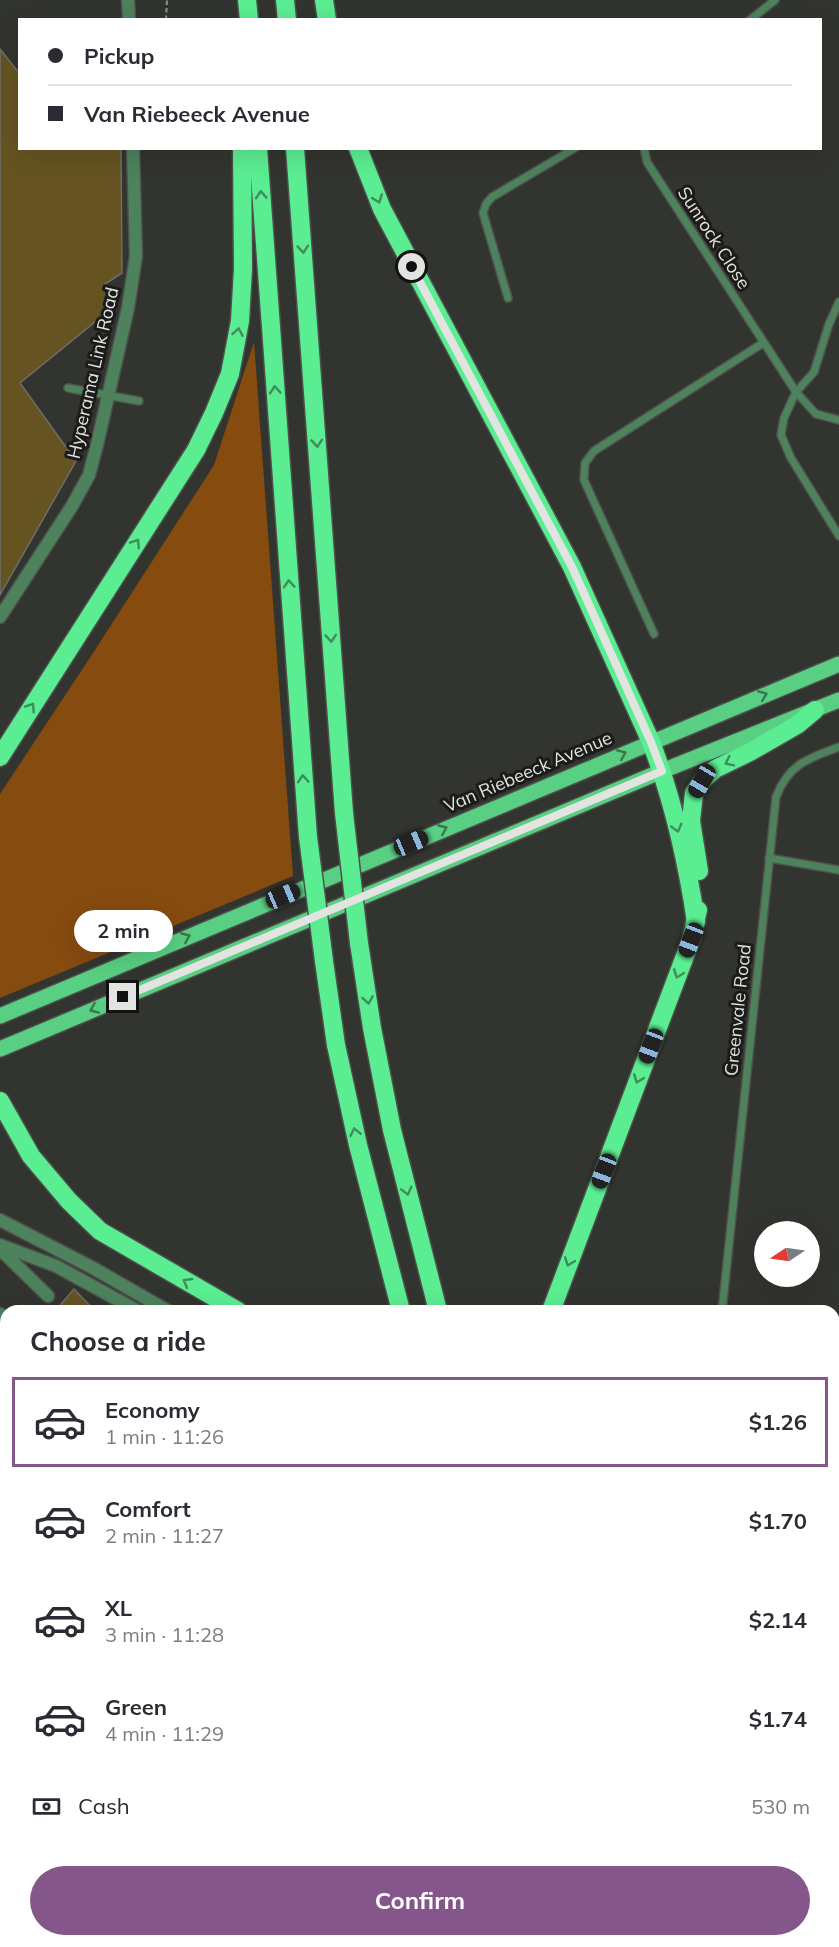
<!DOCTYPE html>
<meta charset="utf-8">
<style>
body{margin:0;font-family:Mulish,sans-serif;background:#f2f2f3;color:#2b2b33;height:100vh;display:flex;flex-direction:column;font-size:22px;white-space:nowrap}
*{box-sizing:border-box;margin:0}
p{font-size:20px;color:#7c7c81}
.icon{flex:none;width:33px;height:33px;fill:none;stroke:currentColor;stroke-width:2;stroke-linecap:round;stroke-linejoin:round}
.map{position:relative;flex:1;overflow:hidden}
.drawer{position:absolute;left:0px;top:1305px;width:840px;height:642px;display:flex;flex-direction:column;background:#fff;border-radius:18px 18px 0 0;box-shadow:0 6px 24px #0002}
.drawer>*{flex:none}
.banner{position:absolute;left:18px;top:18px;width:804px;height:132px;border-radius:0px;box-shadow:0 6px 24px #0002;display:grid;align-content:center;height:132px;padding:0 30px;background:#fff}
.needle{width:39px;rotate:257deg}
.buttons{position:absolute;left:754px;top:1221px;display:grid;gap:12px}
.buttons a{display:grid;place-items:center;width:66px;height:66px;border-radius:50%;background:#fff;box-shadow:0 6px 24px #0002;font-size:30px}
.end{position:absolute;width:27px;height:27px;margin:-14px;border:8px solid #e3e4e1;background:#111;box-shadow:0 0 0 3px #111}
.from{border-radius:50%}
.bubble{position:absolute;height:42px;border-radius:21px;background:#fff;box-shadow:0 6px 24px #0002;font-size:20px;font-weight:700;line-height:42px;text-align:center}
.car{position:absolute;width:18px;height:36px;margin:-18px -9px;border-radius:8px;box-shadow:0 0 4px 2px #0007;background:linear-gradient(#222 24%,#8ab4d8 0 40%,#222 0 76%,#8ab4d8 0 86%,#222 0)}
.banner b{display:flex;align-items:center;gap:21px;height:57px;font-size:22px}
.banner b+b{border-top:2px solid #e1e1e2}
.banner i{width:15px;height:15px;background:#2b2b33}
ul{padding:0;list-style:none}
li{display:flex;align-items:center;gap:18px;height:90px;margin:0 12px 9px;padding:0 18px;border:3px solid transparent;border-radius:0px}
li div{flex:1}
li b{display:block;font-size:22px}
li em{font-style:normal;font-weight:700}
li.current{border-color:#855689}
li>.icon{width:54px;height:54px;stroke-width:1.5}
h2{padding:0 30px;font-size:27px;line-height:72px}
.pay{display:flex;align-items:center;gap:15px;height:66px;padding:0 30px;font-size:22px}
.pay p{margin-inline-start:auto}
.action{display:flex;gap:12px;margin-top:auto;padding:12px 30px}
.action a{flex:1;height:69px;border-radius:36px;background:#855689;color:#fff;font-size:24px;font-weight:700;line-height:69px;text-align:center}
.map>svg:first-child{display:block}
.green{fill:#864b0f}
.building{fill:#655422;stroke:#6f6d68;stroke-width:1.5}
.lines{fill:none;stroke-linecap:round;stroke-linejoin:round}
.lane-casing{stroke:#4e504b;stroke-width:10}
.street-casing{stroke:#4e504b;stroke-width:15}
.primary-casing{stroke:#4e504b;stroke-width:18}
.highway-casing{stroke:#4e504b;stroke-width:21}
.path{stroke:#90928e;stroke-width:2;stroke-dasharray:4.5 3;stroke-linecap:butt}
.lane{stroke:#4d825d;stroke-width:7}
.street{stroke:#4d825d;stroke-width:12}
.primary{stroke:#59cf83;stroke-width:15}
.highway{stroke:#5bed91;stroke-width:18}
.highway-bridge-casing{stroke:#4e504b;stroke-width:21;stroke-linecap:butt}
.highway-bridge{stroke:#5bed91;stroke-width:18}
.oneway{stroke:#3e8e5b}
.oneway2{stroke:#3a754e}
.route{stroke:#e3e4e1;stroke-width:8}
.labels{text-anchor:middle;stroke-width:6;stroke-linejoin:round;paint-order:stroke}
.street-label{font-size:18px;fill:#e3e4e1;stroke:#1b1b19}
</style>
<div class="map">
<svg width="839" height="1947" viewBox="0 0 839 1947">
<rect width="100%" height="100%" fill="#32342f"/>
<path class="green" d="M254,342L293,876L0,998V794L95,650L214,465Z"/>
<g class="building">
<path d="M0,49L20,74V148H121L122,273L105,284L117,304L20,383L76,461L0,595Z"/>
<path d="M74,1289L95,1311H55Z"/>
</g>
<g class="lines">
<g class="lane-casing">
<g id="lane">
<path d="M750,20L775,0"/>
<path d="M644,148L647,162L796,392L816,414L839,420"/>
<path d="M508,298L483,213L486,204L492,197L575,148"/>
<path d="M839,302L829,324L814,372L796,392L784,418L781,435L791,458L839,536"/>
<path d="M68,388L139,401"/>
<path d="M654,634L584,480L585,463L594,451L763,343"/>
<path d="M769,858L839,870"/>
<path d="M722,1311L776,797C788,765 808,758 839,747"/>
<path d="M834,1367L839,1366"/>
</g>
</g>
<g class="street-casing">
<g id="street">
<path d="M128,0L129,20"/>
<path d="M0,617L72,506L89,475L97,445L128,308L136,256L133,148"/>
<path d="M0,1220L93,1268L168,1311"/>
<path d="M0,1245L56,1266L138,1311"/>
<path d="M0,1249L48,1296"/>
<path d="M0,1314L6,1321"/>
<path d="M0,1523L6,1517"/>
<path d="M162,1941V1947"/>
<path d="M348,1941L350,1947"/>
</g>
</g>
<g class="primary-casing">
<g id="primary">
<path d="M0,1016L839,664"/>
<path d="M0,1049L662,771L839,700"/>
</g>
</g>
<g class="highway-casing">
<g id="highway">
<path d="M247,0L249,20"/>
<path d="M285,0L287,20"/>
<path d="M324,0L327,20"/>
<path d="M258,148L308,837"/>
<path d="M295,148L344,813"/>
<path d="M358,148L382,209L572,567L651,742C673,800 687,861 696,922"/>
<path d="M0,757L196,450L214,413L230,374L240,321L243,269L242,148"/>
<path d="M699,871L691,821L694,793L702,781L715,769L750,752L797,725L815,710"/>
<path d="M359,943L372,1028L392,1130L438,1311"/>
<path d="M324,961L336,1045L358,1145L401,1311"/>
<path d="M0,1101L31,1156L69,1201L100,1231L238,1311"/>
<path d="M551,1311L691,940L698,910"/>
<path d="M662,1941L664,1947"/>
<path d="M703,1941L706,1947"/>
</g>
</g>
<path class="path" d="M166,20L167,0"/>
<use href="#lane" class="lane"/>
<use href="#street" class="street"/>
<use href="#primary" class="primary"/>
<use href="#highway" class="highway"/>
<g class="highway-bridge-casing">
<g id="highway-bridge">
<path d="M344,813L359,943"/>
<path d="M308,837L324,961"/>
</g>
</g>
<use href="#highway-bridge" class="highway-bridge"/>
</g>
<defs><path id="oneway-chevron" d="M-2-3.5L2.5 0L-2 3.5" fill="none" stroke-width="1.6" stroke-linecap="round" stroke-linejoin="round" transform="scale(1.5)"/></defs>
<g class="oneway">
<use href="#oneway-chevron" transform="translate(261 195) rotate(-94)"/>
<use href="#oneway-chevron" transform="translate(378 199) rotate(69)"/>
<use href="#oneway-chevron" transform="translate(303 249) rotate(86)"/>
<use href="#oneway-chevron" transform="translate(238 332) rotate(-80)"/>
<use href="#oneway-chevron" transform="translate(275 390) rotate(-94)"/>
<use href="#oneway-chevron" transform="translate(317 443) rotate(86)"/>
<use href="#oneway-chevron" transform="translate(136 543) rotate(-57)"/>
<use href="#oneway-chevron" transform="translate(289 584) rotate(-94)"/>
<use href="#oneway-chevron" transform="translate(331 638) rotate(86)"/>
<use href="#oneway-chevron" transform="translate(31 707) rotate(-57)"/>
<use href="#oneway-chevron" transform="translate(729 762) rotate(154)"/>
<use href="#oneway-chevron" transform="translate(303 779) rotate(-94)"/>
<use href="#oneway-chevron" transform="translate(677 828) rotate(75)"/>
<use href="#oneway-chevron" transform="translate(678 974) rotate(111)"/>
<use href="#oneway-chevron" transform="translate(368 1000) rotate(81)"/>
<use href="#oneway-chevron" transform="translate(638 1079) rotate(111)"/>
<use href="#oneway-chevron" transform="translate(355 1132) rotate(-102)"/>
<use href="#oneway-chevron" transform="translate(407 1191) rotate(76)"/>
<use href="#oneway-chevron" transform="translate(569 1262) rotate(111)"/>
<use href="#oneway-chevron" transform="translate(187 1282) rotate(-150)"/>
</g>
<g class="oneway2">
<use href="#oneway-chevron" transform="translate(763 695) rotate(-22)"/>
<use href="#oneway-chevron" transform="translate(622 754) rotate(-23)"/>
<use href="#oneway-chevron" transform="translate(443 829) rotate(-23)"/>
<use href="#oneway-chevron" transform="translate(186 937) rotate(-23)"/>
<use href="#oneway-chevron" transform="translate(94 1009) rotate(157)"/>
</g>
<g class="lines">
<path class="route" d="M123,997L662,771L651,742L572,567L412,267"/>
</g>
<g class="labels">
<g class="street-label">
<text transform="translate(714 238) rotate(57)" y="6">Sunrock Close</text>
<text transform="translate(93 373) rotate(-77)" y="6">Hyperama Link Road</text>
<text transform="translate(528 772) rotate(-23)" y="6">Van Riebeeck Avenue</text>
<text transform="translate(738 1010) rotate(-84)" y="6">Greenvale Road</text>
</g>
</g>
</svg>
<div class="buttons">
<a><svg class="needle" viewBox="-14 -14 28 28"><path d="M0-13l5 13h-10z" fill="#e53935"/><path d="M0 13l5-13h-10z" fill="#7c7c81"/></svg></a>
</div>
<i class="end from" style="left:412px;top:267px"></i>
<i class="end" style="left:123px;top:997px"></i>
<div class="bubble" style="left:74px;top:910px;width:99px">2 min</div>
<i class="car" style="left:702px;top:781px;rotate:210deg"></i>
<i class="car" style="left:411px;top:843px;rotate:67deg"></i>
<i class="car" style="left:283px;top:896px;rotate:67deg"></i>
<i class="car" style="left:691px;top:940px;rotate:201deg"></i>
<i class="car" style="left:651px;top:1046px;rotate:201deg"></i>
<i class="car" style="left:604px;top:1171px;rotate:201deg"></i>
<div class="banner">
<b><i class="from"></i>Pickup</b>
<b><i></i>Van Riebeeck Avenue</b>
</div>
<section class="drawer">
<h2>Choose a ride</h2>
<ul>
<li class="current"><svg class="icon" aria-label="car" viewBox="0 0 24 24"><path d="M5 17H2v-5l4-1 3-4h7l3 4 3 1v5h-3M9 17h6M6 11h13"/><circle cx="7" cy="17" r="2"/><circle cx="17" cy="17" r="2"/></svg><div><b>Economy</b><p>1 min · 11:26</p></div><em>$1.26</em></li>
<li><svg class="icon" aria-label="car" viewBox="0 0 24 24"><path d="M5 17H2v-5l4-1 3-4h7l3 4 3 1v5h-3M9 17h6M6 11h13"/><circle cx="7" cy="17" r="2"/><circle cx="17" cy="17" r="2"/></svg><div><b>Comfort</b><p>2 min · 11:27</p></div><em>$1.70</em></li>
<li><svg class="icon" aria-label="car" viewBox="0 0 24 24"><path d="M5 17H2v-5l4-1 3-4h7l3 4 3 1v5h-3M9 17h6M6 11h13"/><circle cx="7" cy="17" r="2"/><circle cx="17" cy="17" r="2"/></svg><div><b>XL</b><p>3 min · 11:28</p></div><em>$2.14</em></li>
<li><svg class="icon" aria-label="car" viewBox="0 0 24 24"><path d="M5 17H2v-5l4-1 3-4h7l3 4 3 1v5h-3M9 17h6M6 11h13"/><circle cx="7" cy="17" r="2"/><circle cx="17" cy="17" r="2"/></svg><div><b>Green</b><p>4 min · 11:29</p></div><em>$1.74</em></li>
</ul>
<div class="pay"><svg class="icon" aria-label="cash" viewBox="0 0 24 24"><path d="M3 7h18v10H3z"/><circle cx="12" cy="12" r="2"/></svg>Cash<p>530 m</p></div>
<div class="action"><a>Confirm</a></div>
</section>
</div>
